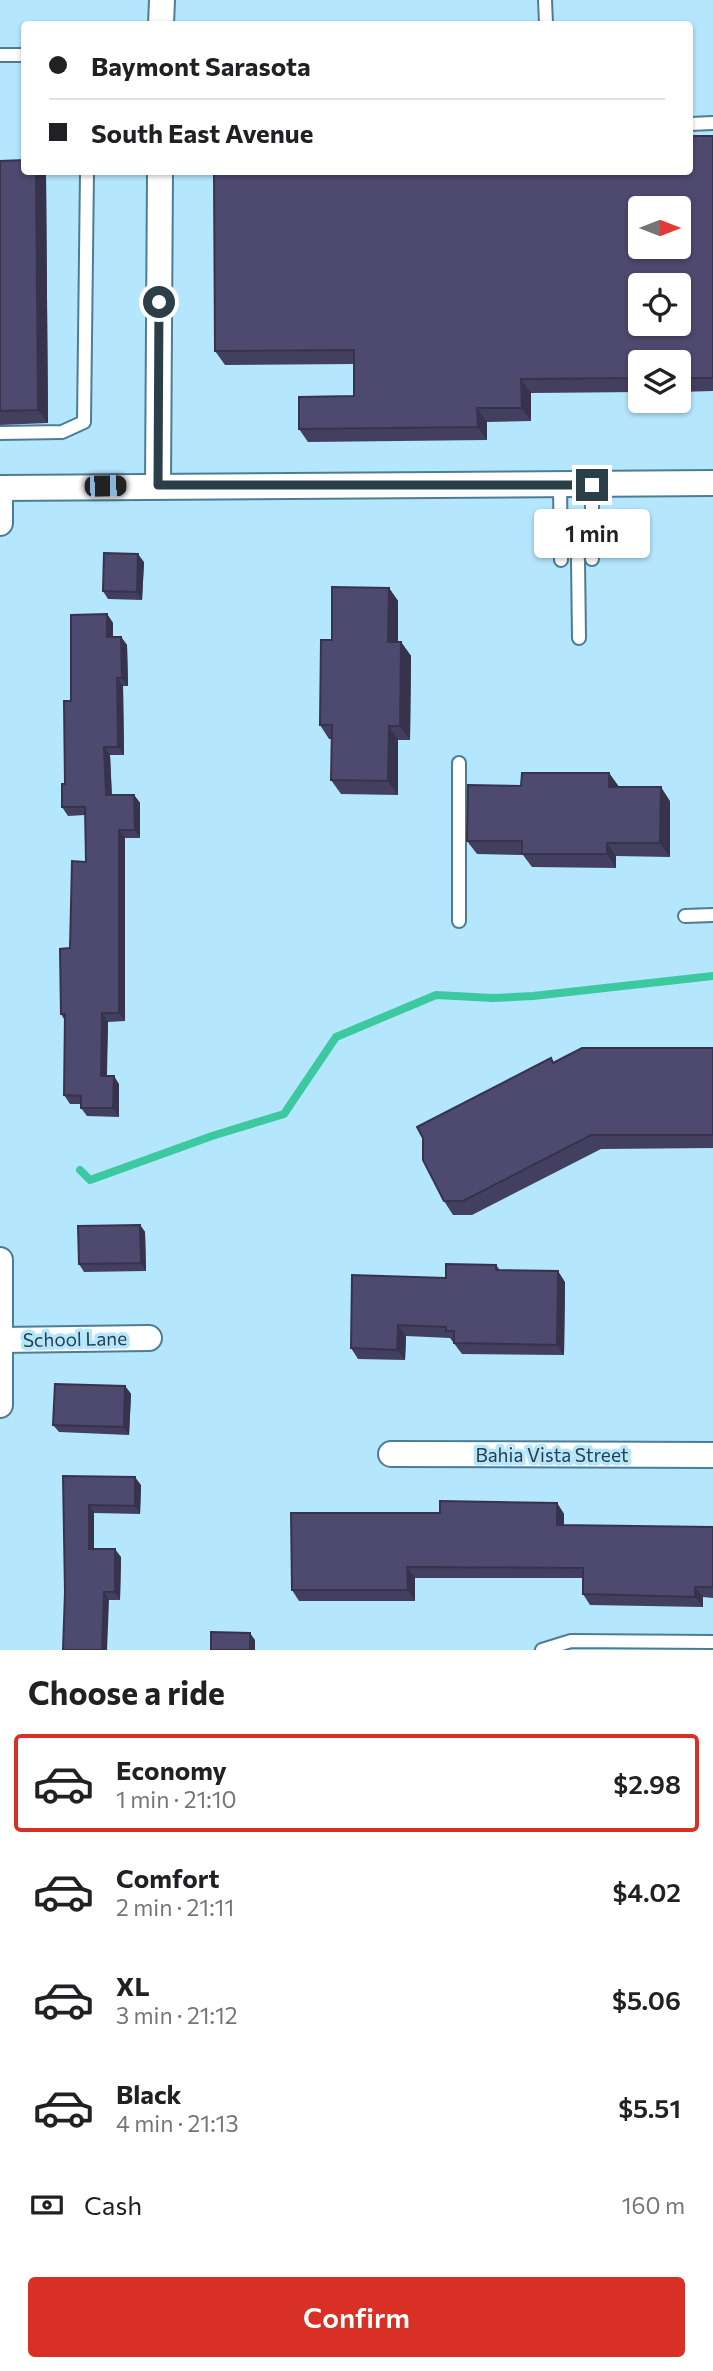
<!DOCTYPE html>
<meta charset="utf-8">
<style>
body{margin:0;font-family:Commissioner,sans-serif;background:#f2f2f2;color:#202124;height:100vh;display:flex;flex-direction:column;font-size:26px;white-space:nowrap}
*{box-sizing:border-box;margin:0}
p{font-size:23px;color:#757577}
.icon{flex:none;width:38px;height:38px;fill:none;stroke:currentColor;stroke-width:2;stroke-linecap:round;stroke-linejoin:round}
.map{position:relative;height:1650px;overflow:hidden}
.sheet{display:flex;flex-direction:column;background:#fff;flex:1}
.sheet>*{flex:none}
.hud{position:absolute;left:21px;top:21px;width:672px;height:154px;border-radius:7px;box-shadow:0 2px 5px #0004;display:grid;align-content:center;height:154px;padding:0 28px;background:#fff}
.needle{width:46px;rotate:90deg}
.tools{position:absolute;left:628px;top:196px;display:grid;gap:14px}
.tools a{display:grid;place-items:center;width:63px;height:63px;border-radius:7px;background:#fff;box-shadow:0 2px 5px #0004;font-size:35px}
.end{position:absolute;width:32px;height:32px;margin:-16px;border:9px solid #2b3f49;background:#fff;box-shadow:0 0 0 4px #fff}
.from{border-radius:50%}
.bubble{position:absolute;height:49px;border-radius:7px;background:#fff;box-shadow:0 2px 5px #0004;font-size:23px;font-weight:600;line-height:49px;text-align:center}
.car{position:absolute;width:21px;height:42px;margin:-21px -10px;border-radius:9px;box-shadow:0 0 5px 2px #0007;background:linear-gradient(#222 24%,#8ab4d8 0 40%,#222 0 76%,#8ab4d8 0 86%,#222 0)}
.hud b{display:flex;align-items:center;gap:24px;height:66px;font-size:26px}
.hud b+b{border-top:2px solid #e0e0e0}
.hud i{width:18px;height:18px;background:#202124}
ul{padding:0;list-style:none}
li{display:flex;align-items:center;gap:21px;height:98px;margin:0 14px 10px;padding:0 14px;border:4px solid transparent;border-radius:7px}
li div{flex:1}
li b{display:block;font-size:26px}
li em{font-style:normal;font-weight:600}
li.selected{border-color:#d93025}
li>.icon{width:63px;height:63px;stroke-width:1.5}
h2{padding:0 28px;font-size:32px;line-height:84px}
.pay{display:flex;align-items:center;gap:18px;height:77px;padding:0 28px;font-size:26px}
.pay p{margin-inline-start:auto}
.button{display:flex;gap:14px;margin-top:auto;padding:14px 28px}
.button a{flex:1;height:80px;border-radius:7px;background:#d93025;color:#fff;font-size:28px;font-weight:600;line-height:80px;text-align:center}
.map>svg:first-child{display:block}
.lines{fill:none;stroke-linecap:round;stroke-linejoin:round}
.stream{stroke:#3dc9a0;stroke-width:8}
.lane-casing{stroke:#4e7d93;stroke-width:16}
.street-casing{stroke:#4e7d93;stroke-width:28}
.lane{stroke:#fff;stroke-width:12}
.street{stroke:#fff;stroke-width:24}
.wall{fill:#433f5f}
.shaded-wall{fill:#37334d}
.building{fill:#4e496e;stroke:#37334d;stroke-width:2;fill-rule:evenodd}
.route{stroke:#2b3f49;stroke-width:9}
.labels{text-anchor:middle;stroke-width:7;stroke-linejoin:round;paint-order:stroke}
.street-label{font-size:19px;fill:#2b3f49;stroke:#b4e6fe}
</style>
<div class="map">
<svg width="713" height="1650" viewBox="0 0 713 1650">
<rect width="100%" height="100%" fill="#b4e6fe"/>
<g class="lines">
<path class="stream" d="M80,1170L90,1180L212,1136L284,1114L336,1037L436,995L493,998L533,996L713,976"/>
<g class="lane-casing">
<g id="lane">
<path d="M545,0L546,24"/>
<path d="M0,55H24"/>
<path d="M690,124L713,123"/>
<path d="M0,433L62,432L84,422L87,172"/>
<path d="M592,485V559"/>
<path d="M560,486L561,560"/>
<path d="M578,560L579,638"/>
<path d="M459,763V921"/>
<path d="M685,916L713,915"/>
<path d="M542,1650L571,1641L713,1642"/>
</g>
</g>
<g class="street-casing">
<g id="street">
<path d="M161,24L162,0"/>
<path d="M158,485L160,172"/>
<path d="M0,523V488L713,483"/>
<path d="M0,1260V1405"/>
<path d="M1,1340L149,1338"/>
<path d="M391,1454L713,1455"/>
</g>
</g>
<use href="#lane" class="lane"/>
<use href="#street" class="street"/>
</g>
<g class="wall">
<path d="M713,136V391L679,392V362H640V392L531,393V421L487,422V440L308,442L299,429L354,396V364L225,365L215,351Z"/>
<path d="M0,161L24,172H44L46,174L48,423L0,425Z"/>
<path d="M144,562L142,600L108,599L103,591Z"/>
<path d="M389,588L398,601V642H401L411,656L410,740H398V795L341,794L331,780L332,739H329L320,725L332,640Z"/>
<path d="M107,614L113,623V637H121L127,645L128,686H123L124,755H110L112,795H134L140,803V838H125V1021L108,1022L107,1076L119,1084V1117L87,1116L81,1108V1104H70L64,1095V1019L61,1014L70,948L86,862L85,815L68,816L62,807L71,701Z"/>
<path d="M609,773L619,787L670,801V857L616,856V868L532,867L523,855L477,854L467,841L521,786Z"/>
<path d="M713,1048V1148L601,1149L472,1215H453L444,1201L423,1138L551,1058L554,1063Z"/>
<path d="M140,1225L145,1232L146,1271L84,1272L79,1264Z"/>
<path d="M496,1265L500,1270L565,1282L564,1355L462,1354L450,1338L406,1336L405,1360L358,1359L351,1348L446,1278Z"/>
<path d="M125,1386L131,1394L129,1435L59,1432L53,1425Z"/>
<path d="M63,1476L141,1485L140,1514L94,1513V1549L121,1557L120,1600H109L65,1592Z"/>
<path d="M557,1503L564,1514V1525L713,1527V1598L703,1597V1607L590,1605L583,1594V1578H415V1601H299L292,1590L440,1513Z"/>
</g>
<g class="shaded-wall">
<path d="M36,172H44L46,174L48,423L38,410Z"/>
<path d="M521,379L531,393V421L522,408Z"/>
<path d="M477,408L487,422V440L478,427Z"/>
<path d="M138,554L144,562L142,600L137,592Z"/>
<path d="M389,588L398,601V655L388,642Z"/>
<path d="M107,614L113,623V645L107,637Z"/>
<path d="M121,637L127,645L128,686L122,678Z"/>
<path d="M401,642L411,656L410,740L400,726Z"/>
<path d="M117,678L123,686L124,755L118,747Z"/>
<path d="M389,726L398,740V795L388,781Z"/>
<path d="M104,747L110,755L112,803L106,795Z"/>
<path d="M609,773L619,787H609Z"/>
<path d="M661,787L670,801V857L660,843Z"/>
<path d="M134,795L140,803V838L135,830Z"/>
<path d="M119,830L125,838V1021L119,1013Z"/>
<path d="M607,843L616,856V868L607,854Z"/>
<path d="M102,1013L108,1022L106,1084L101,1076Z"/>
<path d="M114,1076L119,1084V1117L113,1108Z"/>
<path d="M140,1225L145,1232L146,1271L141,1263Z"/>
<path d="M558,1271L565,1282L564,1355L557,1345Z"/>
<path d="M398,1325L406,1336L405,1360L397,1350Z"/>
<path d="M125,1386L131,1394L129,1435L124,1427Z"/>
<path d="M135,1477L141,1485L140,1514L135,1506Z"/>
<path d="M557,1503L564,1514V1535L557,1525Z"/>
<path d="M89,1505L94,1513V1556L89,1549Z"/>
<path d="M115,1549L121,1557L120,1600L115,1592Z"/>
<path d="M407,1567L415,1578V1601L408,1590Z"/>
<path d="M695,1587L703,1597V1607L695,1597Z"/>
<path d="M104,1592L109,1600L107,1650H102Z"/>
<path d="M250,1633L255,1640V1650H250Z"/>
</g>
<g class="building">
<path d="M690,136H713V378H679V362H640V378L521,379L522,408H477L478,427L299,429V397L354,396V350L215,351L214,172H690ZM640,208H679V247H640ZM640,285H679V324H640Z"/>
<path d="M24,160V172H36L38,410L0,411V161Z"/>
<path d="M104,553L138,554L137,592L103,591Z"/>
<path d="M332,587L389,588L388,642H401L400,726H389L388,781L331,780L332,725H320L321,640H332Z"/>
<path d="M107,614V637H121L122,678H117L118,747H104L106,795H134L135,830H119V1013H102L101,1076H114L113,1108H81V1096L64,1095L65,1014H61L60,949L70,948L72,861L86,862L85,807H62V784H65L64,701H71V615Z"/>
<path d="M522,773H609V787H661L660,843H607V854H522V841H467L468,785L521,786Z"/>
<path d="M582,1048H713V1135H591L463,1201H444L423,1160V1138L417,1127L551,1058L553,1063Z"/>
<path d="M140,1225L141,1263L79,1264L78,1226Z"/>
<path d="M446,1264L496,1265V1270L558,1271L557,1345L454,1343V1331H446V1327L398,1325L397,1350L351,1348L352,1275L446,1278Z"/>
<path d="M55,1384L125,1386L124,1427L53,1425Z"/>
<path d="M63,1476L135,1477V1506L89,1505V1549H115V1592H104L102,1650H63L65,1592Z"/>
<path d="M440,1501L557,1503V1525L713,1527V1587H695V1597L583,1594V1568L407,1567L408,1590H292L291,1513H440Z"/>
<path d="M211,1632L250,1633V1650H211Z"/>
</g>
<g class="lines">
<path class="route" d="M159,302L158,485H592"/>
</g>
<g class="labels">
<g class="street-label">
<text transform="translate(75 1339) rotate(-1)" y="7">School Lane</text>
<text x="552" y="1462">Bahia Vista Street</text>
</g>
</g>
</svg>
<div class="tools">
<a><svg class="needle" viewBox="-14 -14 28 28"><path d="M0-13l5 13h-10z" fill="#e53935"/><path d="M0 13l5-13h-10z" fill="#757577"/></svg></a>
<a><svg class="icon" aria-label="locate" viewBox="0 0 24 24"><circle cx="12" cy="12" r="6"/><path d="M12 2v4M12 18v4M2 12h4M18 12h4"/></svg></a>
<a><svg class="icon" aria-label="layers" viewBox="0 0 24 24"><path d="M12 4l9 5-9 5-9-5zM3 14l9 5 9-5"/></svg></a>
</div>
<i class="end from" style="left:159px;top:302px"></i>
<i class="end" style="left:592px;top:485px"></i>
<div class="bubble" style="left:534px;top:509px;width:116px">1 min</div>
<i class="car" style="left:105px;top:486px;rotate:89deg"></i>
<div class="hud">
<b><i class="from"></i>Baymont Sarasota</b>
<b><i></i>South East Avenue</b>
</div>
</div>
<section class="sheet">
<h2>Choose a ride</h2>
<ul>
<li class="selected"><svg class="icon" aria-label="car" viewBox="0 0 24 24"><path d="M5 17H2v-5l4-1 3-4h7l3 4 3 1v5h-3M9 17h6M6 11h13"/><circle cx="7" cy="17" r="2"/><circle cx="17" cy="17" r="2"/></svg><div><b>Economy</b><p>1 min · 21:10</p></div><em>$2.98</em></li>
<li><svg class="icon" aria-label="car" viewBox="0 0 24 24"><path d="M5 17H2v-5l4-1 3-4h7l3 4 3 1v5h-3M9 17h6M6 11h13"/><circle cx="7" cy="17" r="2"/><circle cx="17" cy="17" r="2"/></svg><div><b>Comfort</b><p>2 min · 21:11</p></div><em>$4.02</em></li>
<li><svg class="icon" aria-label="car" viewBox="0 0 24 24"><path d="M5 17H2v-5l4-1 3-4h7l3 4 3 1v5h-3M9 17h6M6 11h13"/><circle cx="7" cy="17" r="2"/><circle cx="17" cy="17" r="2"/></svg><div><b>XL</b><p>3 min · 21:12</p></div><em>$5.06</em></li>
<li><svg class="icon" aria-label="car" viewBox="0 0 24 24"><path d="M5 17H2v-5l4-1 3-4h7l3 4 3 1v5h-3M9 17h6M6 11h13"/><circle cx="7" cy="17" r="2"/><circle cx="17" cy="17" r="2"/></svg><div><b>Black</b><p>4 min · 21:13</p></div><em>$5.51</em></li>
</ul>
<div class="pay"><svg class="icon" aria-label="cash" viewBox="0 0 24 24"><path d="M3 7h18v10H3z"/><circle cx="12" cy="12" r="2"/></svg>Cash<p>160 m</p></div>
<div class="button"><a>Confirm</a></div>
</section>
